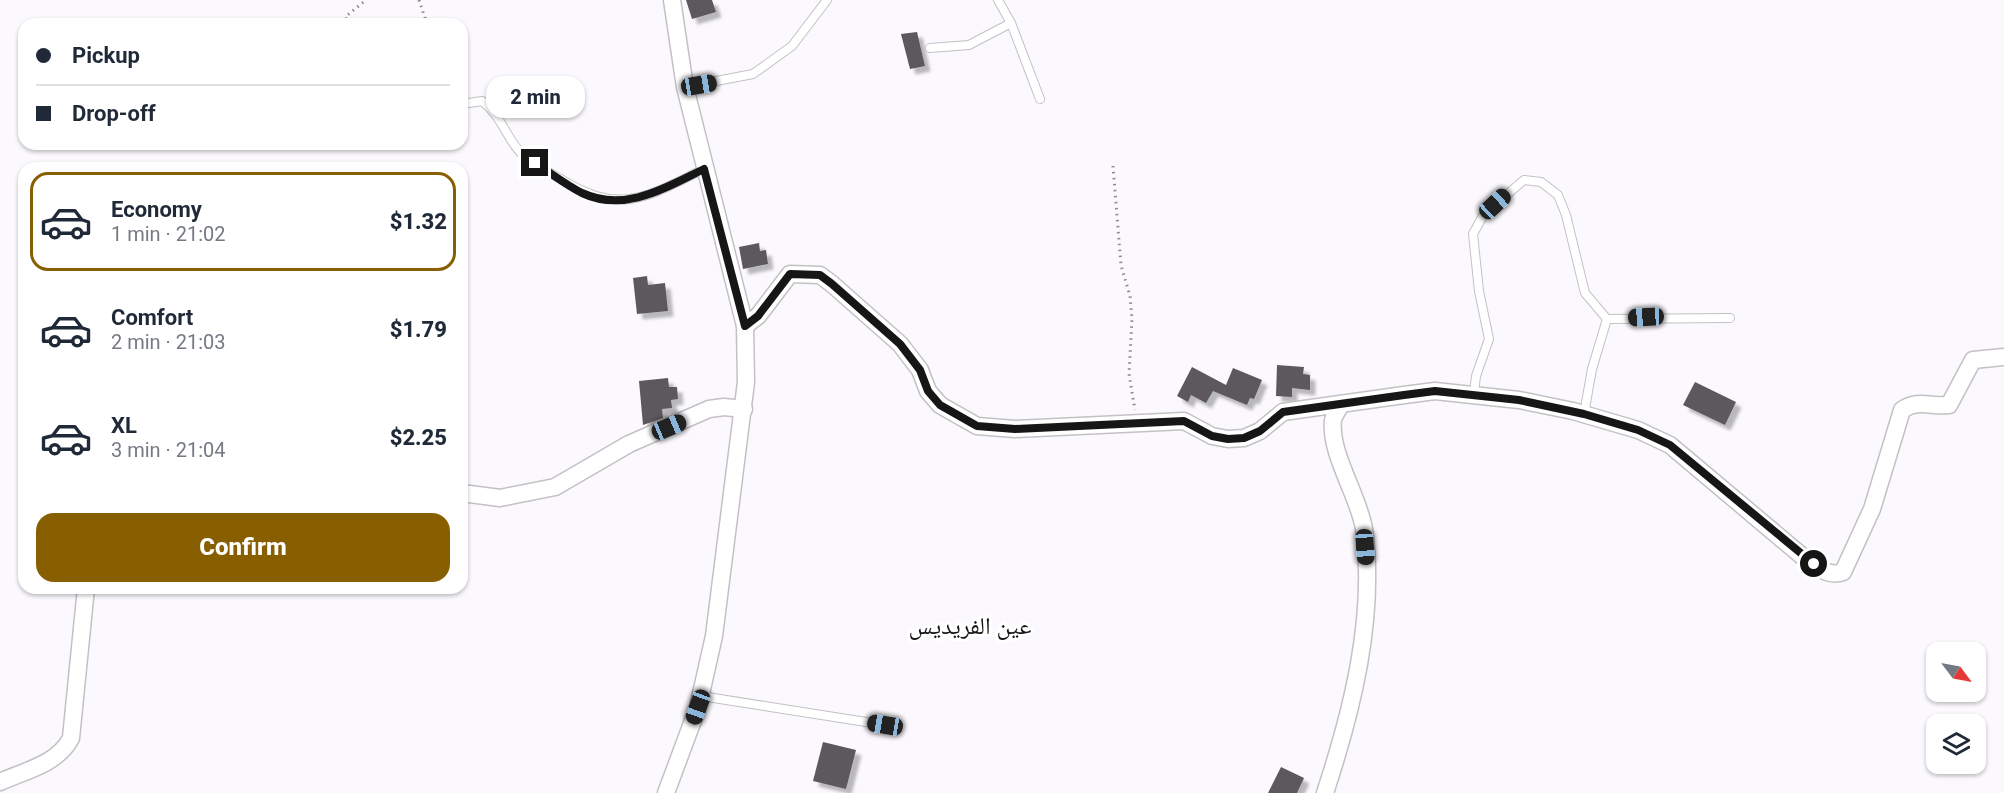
<!DOCTYPE html>
<meta charset="utf-8">
<style>
body{margin:0;font-family:Roboto,"Noto Naskh Arabic",sans-serif;background:#f2f2f3;color:#1f2937;height:100vh;display:flex;flex-direction:column;font-size:22px;white-space:nowrap}
*{box-sizing:border-box;margin:0}
p{font-size:20px;color:#747a83}
.icon{flex:none;width:33px;height:33px;fill:none;stroke:currentColor;stroke-width:2;stroke-linecap:round;stroke-linejoin:round}
.map{position:relative;flex:1;overflow:hidden}
.side{position:absolute;left:18px;top:162px;width:450px;height:432px;display:flex;flex-direction:column;background:#fff;border-radius:18px;box-shadow:0 2px 4px #0004}
.side>*{flex:none}
.top-card{position:absolute;left:18px;top:18px;width:450px;height:132px;border-radius:18px;box-shadow:0 2px 4px #0004;display:grid;align-content:center;height:132px;padding:0 18px;background:#fff}
.needle{width:39px;rotate:122deg}
.fabs{position:absolute;left:1926px;top:642px;display:grid;gap:12px}
.fabs a{display:grid;place-items:center;width:60px;height:60px;border-radius:12px;background:#fff;box-shadow:0 2px 4px #0004;font-size:30px}
.end{position:absolute;width:27px;height:27px;margin:-14px;border:8px solid #161617;background:#fff;box-shadow:0 0 0 3px #fff}
.from{border-radius:50%}
.bubble{position:absolute;height:42px;border-radius:18px;background:#fff;box-shadow:0 2px 4px #0004;font-size:20px;font-weight:800;line-height:42px;text-align:center}
.car{position:absolute;width:18px;height:36px;margin:-18px -9px;border-radius:8px;box-shadow:0 0 4px 2px #0007;background:linear-gradient(#222 24%,#8ab4d8 0 40%,#222 0 76%,#8ab4d8 0 86%,#222 0)}
.top-card b{display:flex;align-items:center;gap:21px;height:57px;font-size:22px}
.top-card b+b{border-top:2px solid #e0e1e3}
.top-card i{width:15px;height:15px;background:#1f2937}
ul{padding:10px 0 0;list-style:none}
li{display:flex;align-items:center;gap:18px;height:99px;margin:0 12px 9px;padding:0 6px;border:3px solid transparent;border-radius:18px}
li div{flex:1}
li b{display:block;font-size:22px}
li em{font-style:normal;font-weight:800}
li.active{border-color:#885f00}
li>.icon{width:54px;height:54px;stroke-width:1.5}
.action{display:flex;gap:12px;margin-top:auto;padding:12px 18px}
.action a{flex:1;height:69px;border-radius:18px;background:#885f00;color:#fff;font-size:24px;font-weight:800;line-height:69px;text-align:center}
.map>svg:first-child{display:block}
.building{fill:#5b585b;filter:url(#shadow)}
.lines{fill:none;stroke-linecap:round;stroke-linejoin:round}
.lane-casing{stroke:#c3c1c4;stroke-width:10}
.street-casing{stroke:#c3c1c4;stroke-width:19}
.path{stroke:#8a898c;stroke-width:3;stroke-dasharray:1.5 4.5;stroke-linecap:butt}
.lane{stroke:#fff;stroke-width:8}
.street{stroke:#fff;stroke-width:16}
.route{stroke:#161617;stroke-width:8}
.labels{text-anchor:middle;stroke-width:6;stroke-linejoin:round;paint-order:stroke}
.quarter-label{font-size:24px;fill:#161617;stroke:#fff}
</style>
<div class="map">
<svg width="2004" height="793" viewBox="0 0 2004 793">
<defs>
<filter id="shadow"><feDropShadow dx="5.5" dy="5.5" stdDeviation="1.5" flood-color="#0004"/></filter>
</defs>
<rect width="100%" height="100%" fill="#fbf9fd"/>
<g class="building">
<path d="M686,0H712L716,12L692,19Z"/>
<path d="M917,32L925,66L910,69L901,34Z"/>
<path d="M759,243L760,251L766,250L768,264L743,269L739,247Z"/>
<path d="M647,276L648,285L665,283L668,311L637,314L633,278Z"/>
<path d="M1277,365L1304,367L1303,374L1310,375V390L1292,388V397L1276,396Z"/>
<path d="M1192,367L1226,385L1233,368L1262,380L1254,399L1250,398L1247,405L1213,391L1206,403L1191,395L1188,402L1177,396Z"/>
<path d="M668,378L669,387H677L678,399L671,400L672,408L662,409L663,418L643,425L639,381Z"/>
<path d="M1695,382L1736,402L1725,425L1683,405Z"/>
<path d="M823,742L856,750L846,789L813,781Z"/>
<path d="M1281,767L1304,778L1297,793H1268Z"/>
</g>
<g class="lines">
<g class="lane-casing">
<g id="lane">
<path d="M1011,23L1040,99"/>
<path d="M930,48L969,45L1011,23L998,0"/>
<path d="M685,87L753,74L792,46L827,0"/>
<path d="M462,104L482,101C503,117 507,141 523,155C534,164 547,171 559,178C619,216 645,198 704,169"/>
<path d="M1474,393L1476,376L1489,339L1479,291L1473,234L1484,214L1524,180L1541,182L1558,195L1566,215L1585,293L1607,319"/>
<path d="M1584,414L1592,369L1607,319L1730,318"/>
<path d="M701,696L885,725"/>
</g>
</g>
<g class="street-casing">
<g id="street">
<path d="M745,326L758,316L790,274L820,275L832,284L900,344L920,370L928,391L940,405L977,426L1015,429L1184,421L1212,436L1228,439L1244,438L1260,431L1283,412L1404,395L1435,391L1519,400L1573,411L1638,430L1670,445L1802,556C1815,565 1827,578 1843,572L1872,509L1902,410C1917,399 1932,407 1949,405L1973,360L2004,357"/>
<path d="M462,493L500,498L555,487L629,444L709,409L724,407L744,409"/>
<path d="M0,782C24,771 58,764 71,738L86,588"/>
<path d="M666,793L698,707L714,636L746,382L745,326L685,87L672,0"/>
<path d="M1325,793C1352,711 1376,617 1364,529C1359,496 1329,453 1333,420C1334,415 1339,409 1341,404"/>
</g>
</g>
<g class="path">
<path d="M419,0L427,24"/>
<path d="M349,24L345,17L366,0"/>
<path d="M1113,166L1121,265L1130,296L1132,319L1129,374L1135,410"/>
</g>
<use href="#lane" class="lane"/>
<use href="#street" class="street"/>
</g>
<g class="lines">
<path class="route" d="M535,163C551,173 566,185 582,193C625,213 665,188 704,169L745,326L758,316L790,274L820,275L832,284L900,344L920,370L928,391L940,405L977,426L1015,429L1184,421L1212,436L1228,439L1244,438L1260,431L1283,412L1404,395L1435,391L1519,400L1584,414L1638,430L1670,445L1814,564"/>
</g>
<g class="labels">
<g class="quarter-label">
<text x="970" y="634">عين الفريديس</text>
</g>
</g>
</svg>
<div class="fabs">
<a><svg class="needle" viewBox="-14 -14 28 28"><path d="M0-13l5 13h-10z" fill="#e53935"/><path d="M0 13l5-13h-10z" fill="#747a83"/></svg></a>
<a><svg class="icon" aria-label="layers" viewBox="0 0 24 24"><path d="M12 4l9 5-9 5-9-5zM3 14l9 5 9-5"/></svg></a>
</div>
<i class="end from" style="left:1814px;top:564px"></i>
<i class="end" style="left:535px;top:163px"></i>
<div class="bubble" style="left:486px;top:76px;width:99px">2 min</div>
<i class="car" style="left:699px;top:85px;rotate:81deg"></i>
<i class="car" style="left:1495px;top:204px;rotate:47deg"></i>
<i class="car" style="left:1646px;top:317px;rotate:267deg"></i>
<i class="car" style="left:669px;top:427px;rotate:67deg"></i>
<i class="car" style="left:1365px;top:547px;rotate:176deg"></i>
<i class="car" style="left:698px;top:707px;rotate:200deg"></i>
<i class="car" style="left:885px;top:725px;rotate:279deg"></i>
<div class="top-card">
<b><i class="from"></i>Pickup</b>
<b><i></i>Drop-off</b>
</div>
<section class="side">
<ul>
<li class="active"><svg class="icon" aria-label="car" viewBox="0 0 24 24"><path d="M5 17H2v-5l4-1 3-4h7l3 4 3 1v5h-3M9 17h6M6 11h13"/><circle cx="7" cy="17" r="2"/><circle cx="17" cy="17" r="2"/></svg><div><b>Economy</b><p>1 min · 21:02</p></div><em>$1.32</em></li>
<li><svg class="icon" aria-label="car" viewBox="0 0 24 24"><path d="M5 17H2v-5l4-1 3-4h7l3 4 3 1v5h-3M9 17h6M6 11h13"/><circle cx="7" cy="17" r="2"/><circle cx="17" cy="17" r="2"/></svg><div><b>Comfort</b><p>2 min · 21:03</p></div><em>$1.79</em></li>
<li><svg class="icon" aria-label="car" viewBox="0 0 24 24"><path d="M5 17H2v-5l4-1 3-4h7l3 4 3 1v5h-3M9 17h6M6 11h13"/><circle cx="7" cy="17" r="2"/><circle cx="17" cy="17" r="2"/></svg><div><b>XL</b><p>3 min · 21:04</p></div><em>$2.25</em></li>
</ul>
<div class="action"><a>Confirm</a></div>
</section>
</div>
